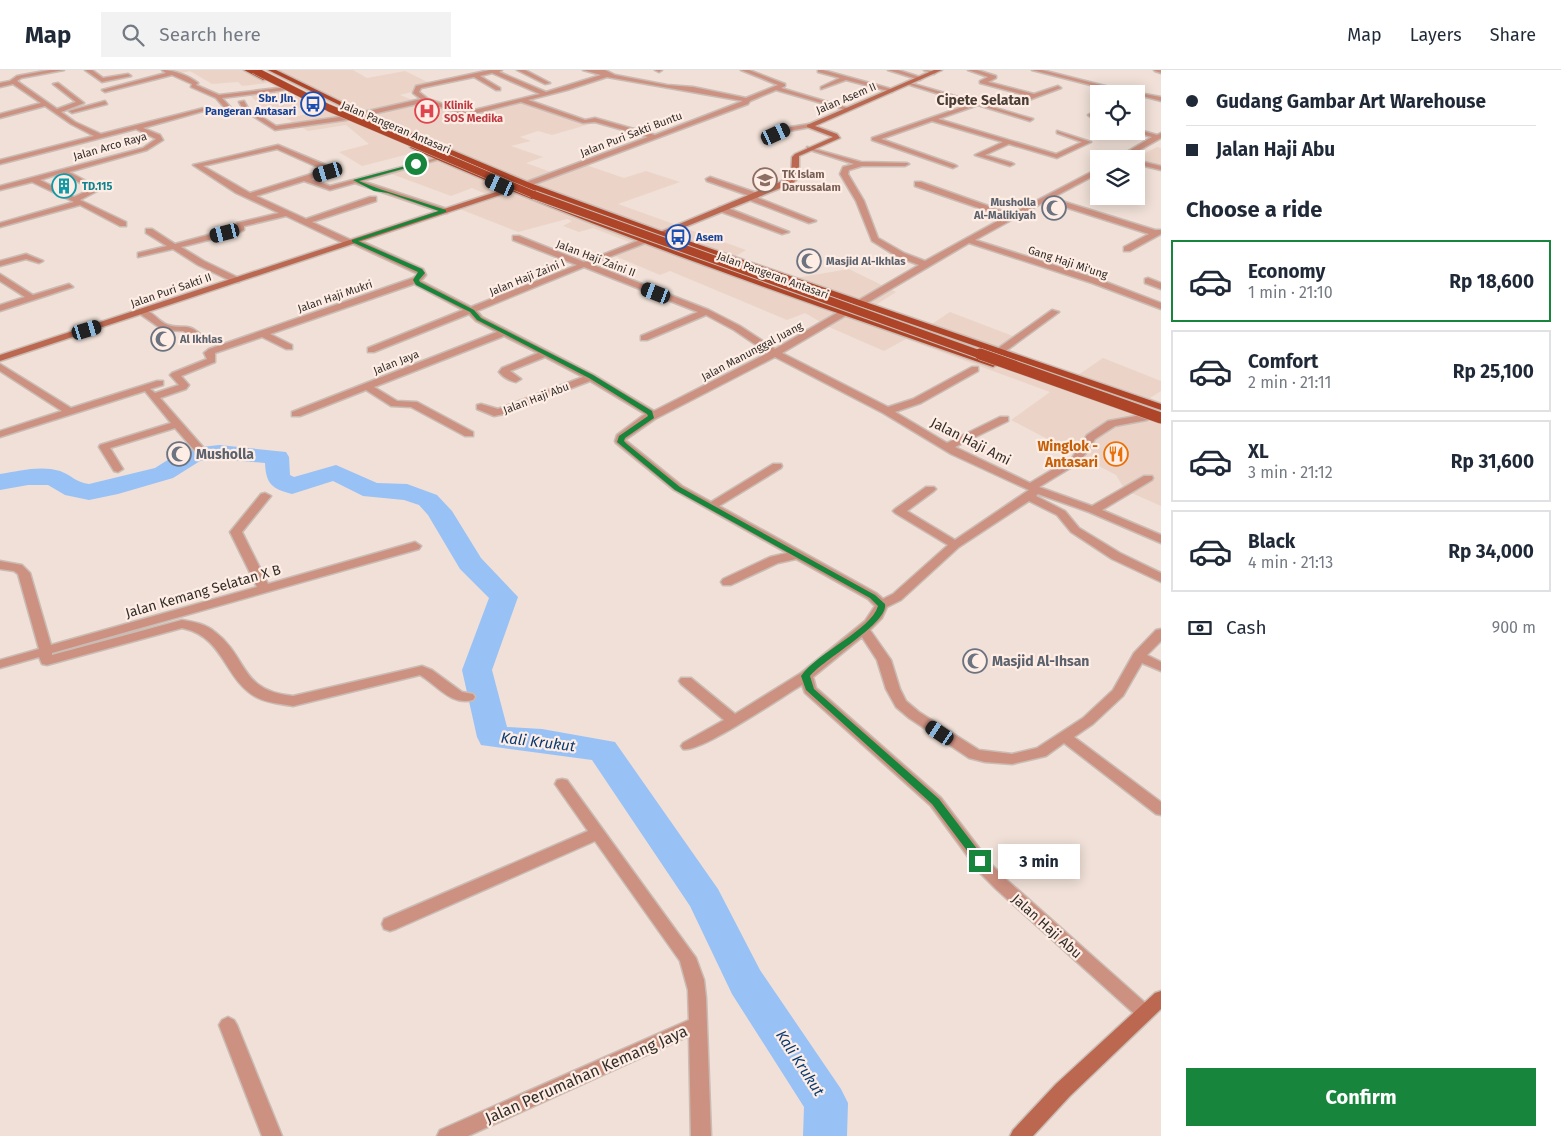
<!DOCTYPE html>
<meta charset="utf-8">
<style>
body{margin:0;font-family:"Fira Sans",sans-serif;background:#f2f2f3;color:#1f2937;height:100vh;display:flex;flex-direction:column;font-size:19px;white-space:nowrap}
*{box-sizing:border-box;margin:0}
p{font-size:16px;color:#747a83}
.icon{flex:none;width:28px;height:28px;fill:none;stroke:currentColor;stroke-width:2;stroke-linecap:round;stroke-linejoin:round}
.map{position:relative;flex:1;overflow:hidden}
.side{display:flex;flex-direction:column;background:#fff;width:400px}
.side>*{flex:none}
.hud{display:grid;align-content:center;height:110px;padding:0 25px;background:#fff}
.tools{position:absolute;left:1090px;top:15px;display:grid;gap:10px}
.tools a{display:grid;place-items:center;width:55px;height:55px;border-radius:0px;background:#fff;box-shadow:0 2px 12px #0003;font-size:25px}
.end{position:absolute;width:22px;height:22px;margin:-11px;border:6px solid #18853c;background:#fff;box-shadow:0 0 0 2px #fff}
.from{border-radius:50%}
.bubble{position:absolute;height:35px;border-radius:0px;background:#fff;box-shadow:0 2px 12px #0003;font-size:16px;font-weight:700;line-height:35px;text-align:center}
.car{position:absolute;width:15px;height:30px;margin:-15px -8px;border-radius:6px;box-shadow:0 0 4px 1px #0007;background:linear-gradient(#222 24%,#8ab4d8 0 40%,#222 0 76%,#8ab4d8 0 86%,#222 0)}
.hud b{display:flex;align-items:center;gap:18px;height:48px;font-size:19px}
.hud b+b{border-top:1px solid #e0e1e3}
.hud i{width:12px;height:12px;background:#1f2937}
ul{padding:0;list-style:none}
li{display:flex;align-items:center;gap:15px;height:82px;margin:0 10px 8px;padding:0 15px;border:2px solid #e0e1e3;border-radius:0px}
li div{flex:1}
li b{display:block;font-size:19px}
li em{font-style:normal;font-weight:700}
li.on{border-color:#18853c}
li>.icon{width:45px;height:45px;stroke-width:1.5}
h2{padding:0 25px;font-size:22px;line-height:60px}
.pay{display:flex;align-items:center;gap:12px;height:55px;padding:0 25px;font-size:19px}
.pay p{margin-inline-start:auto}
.primary-button{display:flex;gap:10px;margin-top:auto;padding:10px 25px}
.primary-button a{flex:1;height:58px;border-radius:0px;background:#18853c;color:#fff;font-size:20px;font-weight:700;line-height:58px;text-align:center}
header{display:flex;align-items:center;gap:30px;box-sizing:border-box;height:70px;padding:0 25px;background:#fff;border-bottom:1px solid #e0e1e3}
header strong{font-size:24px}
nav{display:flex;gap:28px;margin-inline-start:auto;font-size:18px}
.search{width:350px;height:45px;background:#f2f2f3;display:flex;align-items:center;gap:12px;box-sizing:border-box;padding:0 18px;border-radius:0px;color:#747a83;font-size:19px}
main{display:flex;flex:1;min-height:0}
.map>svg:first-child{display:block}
.built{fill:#ebd4c7}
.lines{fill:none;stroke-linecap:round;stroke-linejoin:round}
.river{fill:#98c1f6;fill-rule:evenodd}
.street-casing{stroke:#cabcb4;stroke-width:3}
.secondary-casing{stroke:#cabcb4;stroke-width:3}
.primary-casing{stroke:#cabcb4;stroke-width:3}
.street{fill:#cd9181;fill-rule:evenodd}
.secondary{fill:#bc674f;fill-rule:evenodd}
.primary{fill:#ae4528;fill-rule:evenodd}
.primary-bridge-far2-casing{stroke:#cabcb4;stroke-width:8;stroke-linecap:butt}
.primary-bridge-far1-casing{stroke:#cabcb4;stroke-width:10;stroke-linecap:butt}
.primary-bridge-casing{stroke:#cabcb4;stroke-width:12;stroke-linecap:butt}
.primary-bridge-far2{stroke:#ae4528;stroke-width:7}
.primary-bridge-far1{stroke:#ae4528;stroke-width:8}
.primary-bridge{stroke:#ae4528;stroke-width:11}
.route{fill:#18853c}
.labels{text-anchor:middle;stroke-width:4.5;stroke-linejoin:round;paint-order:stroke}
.far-transit-label{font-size:11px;font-weight:bold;fill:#164399;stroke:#fdede4;text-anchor:end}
.far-street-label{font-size:11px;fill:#342e2a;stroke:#fdede4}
.far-health-label{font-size:11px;font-weight:bold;fill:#be3a42;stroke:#fdede4;text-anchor:start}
.far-education-label{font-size:11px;font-weight:bold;fill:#785e54;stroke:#fdede4;text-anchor:start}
.far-culture-label{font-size:11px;font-weight:bold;fill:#0d838f;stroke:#fdede4;text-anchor:start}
.far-worship-label{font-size:11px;font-weight:bold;fill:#5b616d;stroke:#fdede4;text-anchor:start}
.far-quarter-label{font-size:14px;font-weight:bold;fill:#493d35;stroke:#fdede4}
.street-label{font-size:14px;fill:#342e2a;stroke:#fdede4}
.food-label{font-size:14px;font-weight:bold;fill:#c56008;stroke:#fdede4;text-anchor:end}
.worship-label{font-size:14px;font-weight:bold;fill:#5b616d;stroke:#fdede4;text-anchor:start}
.water-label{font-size:15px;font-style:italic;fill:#063a74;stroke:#fdede4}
.near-street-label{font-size:16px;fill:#342e2a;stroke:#fdede4}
</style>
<header>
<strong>Map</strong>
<div class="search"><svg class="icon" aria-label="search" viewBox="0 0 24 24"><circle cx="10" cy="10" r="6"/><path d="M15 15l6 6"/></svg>Search here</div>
<nav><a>Map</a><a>Layers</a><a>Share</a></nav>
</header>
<main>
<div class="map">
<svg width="1161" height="1066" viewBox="0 0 1161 1066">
<rect width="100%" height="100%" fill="#f0e0d7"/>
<g class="built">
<path d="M171,0H353L367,8L405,1L436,16L400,25L423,34L431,32L463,46L520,32L590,54L552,65L538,61L520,67L531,71L511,76L543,87L526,93L559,105L586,95L624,108L646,101L680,112L618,134L746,180L734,187L796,208L849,199L896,222L874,236L929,256L950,242L1018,268L1000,279L1078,305L1103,288L1161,311V321L1150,328L1161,332V436L1125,420L1116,405L1011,350L1050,322L906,269L884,281L829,257L805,243L787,250L670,201L660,205L615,186L637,175L593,158L579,162L563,156L572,151L567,149L518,162L457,138L490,126L472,118L451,126L389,103L429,91L413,83L362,96L339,82L369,74L346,55L308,61L286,48L321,42L311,36L268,42L246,22L277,18L268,13L242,16L238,12L212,14L190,1L177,4Z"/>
<path d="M1157,77L1161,78V97L1133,89Z"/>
</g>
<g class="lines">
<path class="river" d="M219,375L286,382L289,387L290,405L294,407L336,395L377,413L407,414L437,425L452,441L481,488L518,527L492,600L507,657L542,659L615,672L718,819L760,900L841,1019L848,1033L847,1066H803L804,1037L732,924L690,836L592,690L481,675L477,667L462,600L489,528L460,499L428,445L419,435L404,430L363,426L333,411L292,424C272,419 266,414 265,393L219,389L200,391L173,408L118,424L89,430L65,425L48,415H28L0,420V404C19,401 41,395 60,401C71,405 77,413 89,414L155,398L185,379Z"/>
<g class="street-casing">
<g id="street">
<path d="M50,0H64L21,8L17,11L57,39L76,32L53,14L58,13L84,33L61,42L75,52L101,64L204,38L207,40L143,58L160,65L163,70L147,80L69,102L101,119L80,130L126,152V156H120L80,135L0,157V153L74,132L32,112L0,120V116L143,78L156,69L136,59L0,94V90L94,66L71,54L45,36L0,48V44L41,33L13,14L0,17V13L10,11L17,6ZM62,103L91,119L74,127L40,110Z"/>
<path d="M85,0H92L103,8L128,4L131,6L102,12Z"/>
<path d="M162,0C174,0 189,6 198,13L196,15L219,25L287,17L285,20L222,28L233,40L243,39L239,32L244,31L248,38L276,56L346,46L421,29L413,23L416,16L490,0H502L499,2L546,22L601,5L583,0H605L615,5L667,15L693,17L746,28L778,15L741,0H749L785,14V16L781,18L851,39L846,40L776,20L750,31L748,34L516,121L512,119L513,117L648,67L595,52L583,53L521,32L466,46L426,32L346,50L275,60L248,43H229L216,28L191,17L192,14L172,5L105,22L102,20L166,3ZM492,3L540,24L466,42L428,29L419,22L421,18L474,7L496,20H500V18L480,6ZM607,7L743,31L655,65L595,48L585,50L528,30L567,20Z"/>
<path d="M517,0H525L550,13L545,14Z"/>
<path d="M655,0H662L659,2Z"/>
<path d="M818,0H823L895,20L892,22L846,10L821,19V17L840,8L818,2Z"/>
<path d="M888,0H898L923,8L920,10Z"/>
<path d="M924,0L937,2L934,4Z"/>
<path d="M968,0H977L996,6V8L988,12L1034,24L1058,16L1061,18L1026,31L1023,29L1028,26L980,13V11L988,7Z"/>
<path d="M1032,0H1042L1117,19L1114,21Z"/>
<path d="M1154,0H1161V3L1155,1Z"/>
<path d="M907,12L1033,49L1030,51L978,35L938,49L1056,84L1082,72L1057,63V61L1091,72L1057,88L1009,74L985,85L1012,93L1014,94L1010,96L975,85L1003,72L932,51L881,69L955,95L957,96L953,98L872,70V68L971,34L907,14Z"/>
<path d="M1139,23L1161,27V31L1139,25Z"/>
<path d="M105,31L107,34L72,43L69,41Z"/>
<path d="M1099,39V44L1095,45L1099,48V53L1088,45Z"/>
<path d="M809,54L812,56L811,57L789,61L771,70L766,69L785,58Z"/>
<path d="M1136,59L1157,65L1161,63V68L1124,89H1115L1152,67L1134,62Z"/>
<path d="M278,75L333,98V102L311,109L330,116L440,87V89L362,111L447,139V143H444L355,113L330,120L304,111L256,126L306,149L370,127H376V131L312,152L351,170L357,169L423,199L426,205L421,211L471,237L577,195L513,170V166H519L584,192L645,168L649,170L648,172L591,194L709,240L740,256L775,279L919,195L898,187L872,171L856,131L840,104L843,97L854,94L807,79V77L861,92L907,93L909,94L905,96H862L849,100L848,104L864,131L878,168L904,183L925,191L1005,147L915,116V112H921L1011,144L1099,98V103L1052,128L1155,160H1161V164L1130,181H1124V177L1149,164L1046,131L975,170L1098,209L1161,233V239L1092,213L969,173L782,283L888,337L913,329L972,297H978V301L921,333L895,342L947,373L1000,347H1008V351L955,377L1030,413L1072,388L1087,365L1108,351L1147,344L1152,347L1147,350L1115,356L1095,369L1080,392L1039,417L1092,436L1144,406H1152L1153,408L1152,410L1102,440L1161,465V473L1089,442L1038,424L1036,426L1065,441L1079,458L1120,483L1161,503V512L1112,489L1071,462L1057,445L1029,431L959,477L901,530L887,537L882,548L870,560L891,590L900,619L906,631L919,642L979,680L1012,684L1037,678L1083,648L1113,620L1134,583L1156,560L1161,559V571L1147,585L1161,592V601L1142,593L1123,626L1093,654L1074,667L1161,732V745L1156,744L1064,673L1046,686L1012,694L985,692L969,688L909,648L896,637L886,619L877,590L862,567L813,607L816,618L941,728L992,795L1008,811L1151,938L1154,943L1151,948L1145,950L1139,948L996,819L980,803L931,736L805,623L802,615C783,626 699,684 683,679L681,676L683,673L724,650L681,614L679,611L681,608H691L735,644L801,603L865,551L875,536L868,529L796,489L778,493L731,515H723L721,512L723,509L770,487L787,483L674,420L616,373L615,371L617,365L645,344L590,311L504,344L494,346L477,339V335L481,334L498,339L583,307L545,287L510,301L521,309L516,312C510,311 503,307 499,302L502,298L538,283L504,266L374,317L397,331L417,332L473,362V366H465L411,337L391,336L366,320L300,346H292V342L497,262L476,251L469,244L374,282H368V278L463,240L414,214L270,264L292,275V279H286L262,267L215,283V292L181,306L189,315L186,319L160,328L203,377V381H195L175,358L110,378L123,399L118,402L114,401L99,377L100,375L171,353L145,321L0,367V361L62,341L0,301V294L71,338L157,311H163V315L150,319L155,323L179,315L170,305L172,303L207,289L204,283L209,279L413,208L418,204L351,173L345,174L286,146L244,156V160L240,162L181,177L204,191L239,208V212H233L198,195L173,179L138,187V183L167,176L146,163V159H152L175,174L234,158L237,153L279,143L236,123L193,95ZM277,79L324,100L250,123L203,96ZM584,197L698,242L641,266V270H647L706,245L734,260L768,283L654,341L594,305L482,247L477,241ZM775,287L883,343L951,384L1029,420L955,470L907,441L934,421L936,419L934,417H926L895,439L893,441L895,443L948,475L893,524L883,529L876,523L719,436L781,398L782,396L781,394H773L711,432L682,416L625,370L655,349Z"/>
<path d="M1136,90L1161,96V100L1136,94Z"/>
<path d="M710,107L760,124L758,128L816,151L809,153L749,130L750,126L707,111L706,109Z"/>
<path d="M719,137H725L789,162L782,164L719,141Z"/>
<path d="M26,184L43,191L39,193L26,189L0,196V191Z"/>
<path d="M0,204L33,225L69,214L73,217L0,241V235L25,227L0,211Z"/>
<path d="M1148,208L1161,213V219L1145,213V209Z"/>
<path d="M140,240C151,238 158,252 168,255C183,260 187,251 202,266L197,269L183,261L163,260L140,244Z"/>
<path d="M1052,240L1059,242L1003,283H997V279Z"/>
<path d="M265,423L271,426L242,462L268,514L415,472L421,476L419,479L52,583V585L182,550C194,552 206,554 215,562C249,588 239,621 293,626L422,596L432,600L462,622L473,624L475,627L473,630C451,636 437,615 420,605L293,636C281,634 267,633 256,627C223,608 225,567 182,558L47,595L42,594L39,587L0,598V590L39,579L18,504L14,501L0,499V491L22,495L30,503L51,575L257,517L230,462L261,424Z"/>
<path d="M562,709L567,710L696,888L704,910L706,928L711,1066H691L689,966L468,1066H437L440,1060L689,950L688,920L680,891L595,771L396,859L390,861L384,859L382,854L384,849L588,761L555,714L557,710Z"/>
<path d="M228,947L234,950L237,955L282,1066H262L219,955L222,950Z"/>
</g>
</g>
<g class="secondary-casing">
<g id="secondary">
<path d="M934,0H942L815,56L837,64L840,68L799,86V107L793,113L653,170L646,168L787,109L791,106L792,87L795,84L833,67L807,57V55Z"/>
<path d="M508,118L515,120L0,291V285Z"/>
<path d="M1161,921V939L1070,1026L1033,1066H1010L1013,1060L1056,1014L1155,923Z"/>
</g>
</g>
<g class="primary-casing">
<g id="primary">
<path d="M244,0H252L268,9L263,10Z"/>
<path d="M268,0H276L366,44L530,113L677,167L1161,334V340L671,171L524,117L362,46Z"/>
<path d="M413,75L514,118L739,202L998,294L993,297L990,296C795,228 599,162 411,78L410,77Z"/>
</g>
</g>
<use href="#street" class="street"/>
<use href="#secondary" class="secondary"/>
<use href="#primary" class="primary"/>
<g class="primary-bridge-far2-casing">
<path id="primary-bridge-far2" d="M254,0L329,38L537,126"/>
</g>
<g class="primary-bridge-far1-casing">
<path id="primary-bridge-far1" d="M534,125L984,286"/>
</g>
<g class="primary-bridge-casing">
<path id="primary-bridge" d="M980,284L1161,348"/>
</g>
<use href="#primary-bridge-far2" class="primary-bridge-far2"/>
<use href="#primary-bridge-far1" class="primary-bridge-far1"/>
<use href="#primary-bridge" class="primary-bridge"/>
</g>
<path class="route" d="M417,93V95L359,111C387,123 417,130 446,140V142L358,171L422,199L425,203L419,210L420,212L474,240L481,248L593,305L652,341L654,348L625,368L624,371L627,374L680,417L875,525L885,534C889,553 824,589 810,606L814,619L939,729L984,788V794H977L932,734L806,620L801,606C818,582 871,560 878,536L870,528L675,420L623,377L617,372L619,366L648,346L647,344L589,308L477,250L470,242L416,215L413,210L418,202L352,172V170L439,141L388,123L374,121L353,110Z"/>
<defs>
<g id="bus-ring" transform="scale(1.25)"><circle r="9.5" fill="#fdede4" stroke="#1a4fb4" stroke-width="1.5"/><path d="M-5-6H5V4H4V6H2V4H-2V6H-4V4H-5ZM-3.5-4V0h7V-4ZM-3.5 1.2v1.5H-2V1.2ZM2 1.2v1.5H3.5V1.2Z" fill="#1a4fb4"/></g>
<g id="hospital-ring" transform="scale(1.25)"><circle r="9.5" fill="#fdede4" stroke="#e0444e" stroke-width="1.5"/><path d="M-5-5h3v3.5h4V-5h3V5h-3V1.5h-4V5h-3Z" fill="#e0444e"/></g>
<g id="school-ring" transform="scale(1.25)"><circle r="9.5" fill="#fdede4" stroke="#8d6e63" stroke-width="1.5"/><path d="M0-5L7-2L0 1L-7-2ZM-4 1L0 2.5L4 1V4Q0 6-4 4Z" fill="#8d6e63"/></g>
<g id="building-ring" transform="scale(1.25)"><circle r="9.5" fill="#fdede4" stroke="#0f9aa8" stroke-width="1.5"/><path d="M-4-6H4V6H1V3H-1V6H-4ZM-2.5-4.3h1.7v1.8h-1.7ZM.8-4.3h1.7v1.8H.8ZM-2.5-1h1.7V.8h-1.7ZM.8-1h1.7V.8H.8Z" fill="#0f9aa8"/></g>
<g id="mosque-ring" transform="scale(1.25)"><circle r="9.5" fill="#fdede4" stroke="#6b7280" stroke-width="1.5"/><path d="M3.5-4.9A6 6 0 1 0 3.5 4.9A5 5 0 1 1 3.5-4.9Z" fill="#6b7280"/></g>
<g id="restaurant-ring" transform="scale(1.25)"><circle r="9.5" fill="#fdede4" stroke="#e8710a" stroke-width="1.5"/><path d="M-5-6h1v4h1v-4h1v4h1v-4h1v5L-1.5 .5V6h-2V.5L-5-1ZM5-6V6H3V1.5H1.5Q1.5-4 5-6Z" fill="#e8710a"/></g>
</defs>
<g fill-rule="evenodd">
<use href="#bus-ring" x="313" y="34"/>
<use href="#hospital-ring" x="427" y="41"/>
<use href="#school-ring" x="765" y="110"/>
<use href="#building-ring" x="64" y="116"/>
<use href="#mosque-ring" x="1054" y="138"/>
<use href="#bus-ring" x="678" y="167"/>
<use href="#mosque-ring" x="809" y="191"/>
<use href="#mosque-ring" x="163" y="269"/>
<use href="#mosque-ring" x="179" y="384"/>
<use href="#restaurant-ring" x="1116" y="384"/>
<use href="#mosque-ring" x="975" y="591"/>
</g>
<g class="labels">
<g class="far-transit-label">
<text x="296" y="32">Sbr. Jln.<tspan x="296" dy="13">Pangeran Antasari</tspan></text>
<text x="696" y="171" text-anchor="start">Asem</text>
</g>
<g class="far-street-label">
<text transform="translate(846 28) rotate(-23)" y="4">Jalan Asem II</text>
<text transform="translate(396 57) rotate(23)" y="4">Jalan Pangeran Antasari</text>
<text transform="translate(631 64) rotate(-21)" y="4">Jalan Puri Sakti Buntu</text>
<text transform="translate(110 76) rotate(-16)" y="4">Jalan Arco Raya</text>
<text transform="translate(596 188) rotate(21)" y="4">Jalan Haji Zaini II</text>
<text transform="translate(1068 192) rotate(18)" y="4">Gang Haji Mi'ung</text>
<text transform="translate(773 205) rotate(20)" y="4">Jalan Pangeran Antasari</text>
<text transform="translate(527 207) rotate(-22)" y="4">Jalan Haji Zaini I</text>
<text transform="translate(171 220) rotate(-19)" y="4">Jalan Puri Sakti II</text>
<text transform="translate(335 226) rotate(-19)" y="4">Jalan Haji Mukri</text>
<text transform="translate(752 281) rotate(-28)" y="4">Jalan Manunggal Juang</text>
<text transform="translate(396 292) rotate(-22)" y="4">Jalan Jaya</text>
<text transform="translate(536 328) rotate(-21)" y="4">Jalan Haji Abu</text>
</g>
<g class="far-health-label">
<text x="444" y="39">Klinik<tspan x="444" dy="13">SOS Medika</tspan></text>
</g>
<g class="far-education-label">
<text x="782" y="108">TK Islam<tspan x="782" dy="13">Darussalam</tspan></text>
</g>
<g class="far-culture-label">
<text x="82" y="120">TD.115</text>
</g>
<g class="far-worship-label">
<text x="1036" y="136" text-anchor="end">Musholla<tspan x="1036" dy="13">Al-Malikiyah</tspan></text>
<text x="826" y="195">Masjid Al-Ikhlas</text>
<text x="180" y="273">Al Ikhlas</text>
</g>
<g class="far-quarter-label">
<text x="983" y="35">Cipete Selatan</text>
</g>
<g class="street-label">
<text transform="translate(971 371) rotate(27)" y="5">Jalan Haji Ami</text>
<text transform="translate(203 521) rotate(-16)" y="5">Jalan Kemang Selatan X B</text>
<text transform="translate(1047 856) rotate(42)" y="5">Jalan Haji Abu</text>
</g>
<g class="food-label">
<text x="1098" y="381">Winglok -<tspan x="1098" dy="16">Antasari</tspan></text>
</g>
<g class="worship-label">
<text x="196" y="389">Musholla</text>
<text x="992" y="596">Masjid Al-Ihsan</text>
</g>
<g class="water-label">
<text transform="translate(538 672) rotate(7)" y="5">Kali Krukut</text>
<text transform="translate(800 993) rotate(57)" y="5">Kali Krukut</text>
</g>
<g class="near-street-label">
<text transform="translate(586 1004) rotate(-24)" y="6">Jalan Perumahan Kemang Jaya</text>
</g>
</g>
</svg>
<div class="tools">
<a><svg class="icon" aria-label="locate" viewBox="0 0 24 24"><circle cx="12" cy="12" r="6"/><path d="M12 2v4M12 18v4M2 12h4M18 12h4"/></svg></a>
<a><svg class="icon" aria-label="layers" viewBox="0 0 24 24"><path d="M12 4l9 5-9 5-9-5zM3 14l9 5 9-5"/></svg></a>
</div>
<i class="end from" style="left:416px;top:94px"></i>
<i class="end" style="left:980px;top:791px"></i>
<div class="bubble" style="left:998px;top:774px;width:82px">3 min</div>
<i class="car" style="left:776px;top:64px;rotate:65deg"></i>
<i class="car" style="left:328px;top:102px;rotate:253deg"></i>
<i class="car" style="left:500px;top:115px;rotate:294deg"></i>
<i class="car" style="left:225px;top:163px;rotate:256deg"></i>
<i class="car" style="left:656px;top:223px;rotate:291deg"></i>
<i class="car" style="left:87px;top:260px;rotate:73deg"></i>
<i class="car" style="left:940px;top:663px;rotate:304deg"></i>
</div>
<section class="side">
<div class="hud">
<b><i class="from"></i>Gudang Gambar Art Warehouse</b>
<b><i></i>Jalan Haji Abu</b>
</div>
<h2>Choose a ride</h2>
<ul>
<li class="on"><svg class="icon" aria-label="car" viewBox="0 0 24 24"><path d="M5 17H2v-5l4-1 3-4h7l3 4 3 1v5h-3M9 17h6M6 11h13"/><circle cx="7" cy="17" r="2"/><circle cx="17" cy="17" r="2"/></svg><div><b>Economy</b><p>1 min · 21:10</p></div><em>Rp 18,600</em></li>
<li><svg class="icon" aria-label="car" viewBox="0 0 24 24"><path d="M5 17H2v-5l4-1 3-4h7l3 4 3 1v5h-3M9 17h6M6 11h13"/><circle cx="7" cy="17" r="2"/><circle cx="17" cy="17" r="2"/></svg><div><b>Comfort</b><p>2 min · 21:11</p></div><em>Rp 25,100</em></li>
<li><svg class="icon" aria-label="car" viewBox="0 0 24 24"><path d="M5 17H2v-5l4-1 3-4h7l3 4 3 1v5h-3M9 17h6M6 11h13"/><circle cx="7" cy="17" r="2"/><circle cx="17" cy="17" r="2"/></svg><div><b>XL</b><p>3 min · 21:12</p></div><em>Rp 31,600</em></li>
<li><svg class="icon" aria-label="car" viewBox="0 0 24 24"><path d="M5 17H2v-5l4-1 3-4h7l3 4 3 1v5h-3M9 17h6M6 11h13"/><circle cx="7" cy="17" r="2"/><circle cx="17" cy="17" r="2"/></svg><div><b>Black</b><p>4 min · 21:13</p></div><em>Rp 34,000</em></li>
</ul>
<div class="pay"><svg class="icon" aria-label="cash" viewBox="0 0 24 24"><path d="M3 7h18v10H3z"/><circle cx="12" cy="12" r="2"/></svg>Cash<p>900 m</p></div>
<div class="primary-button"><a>Confirm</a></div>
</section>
</main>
